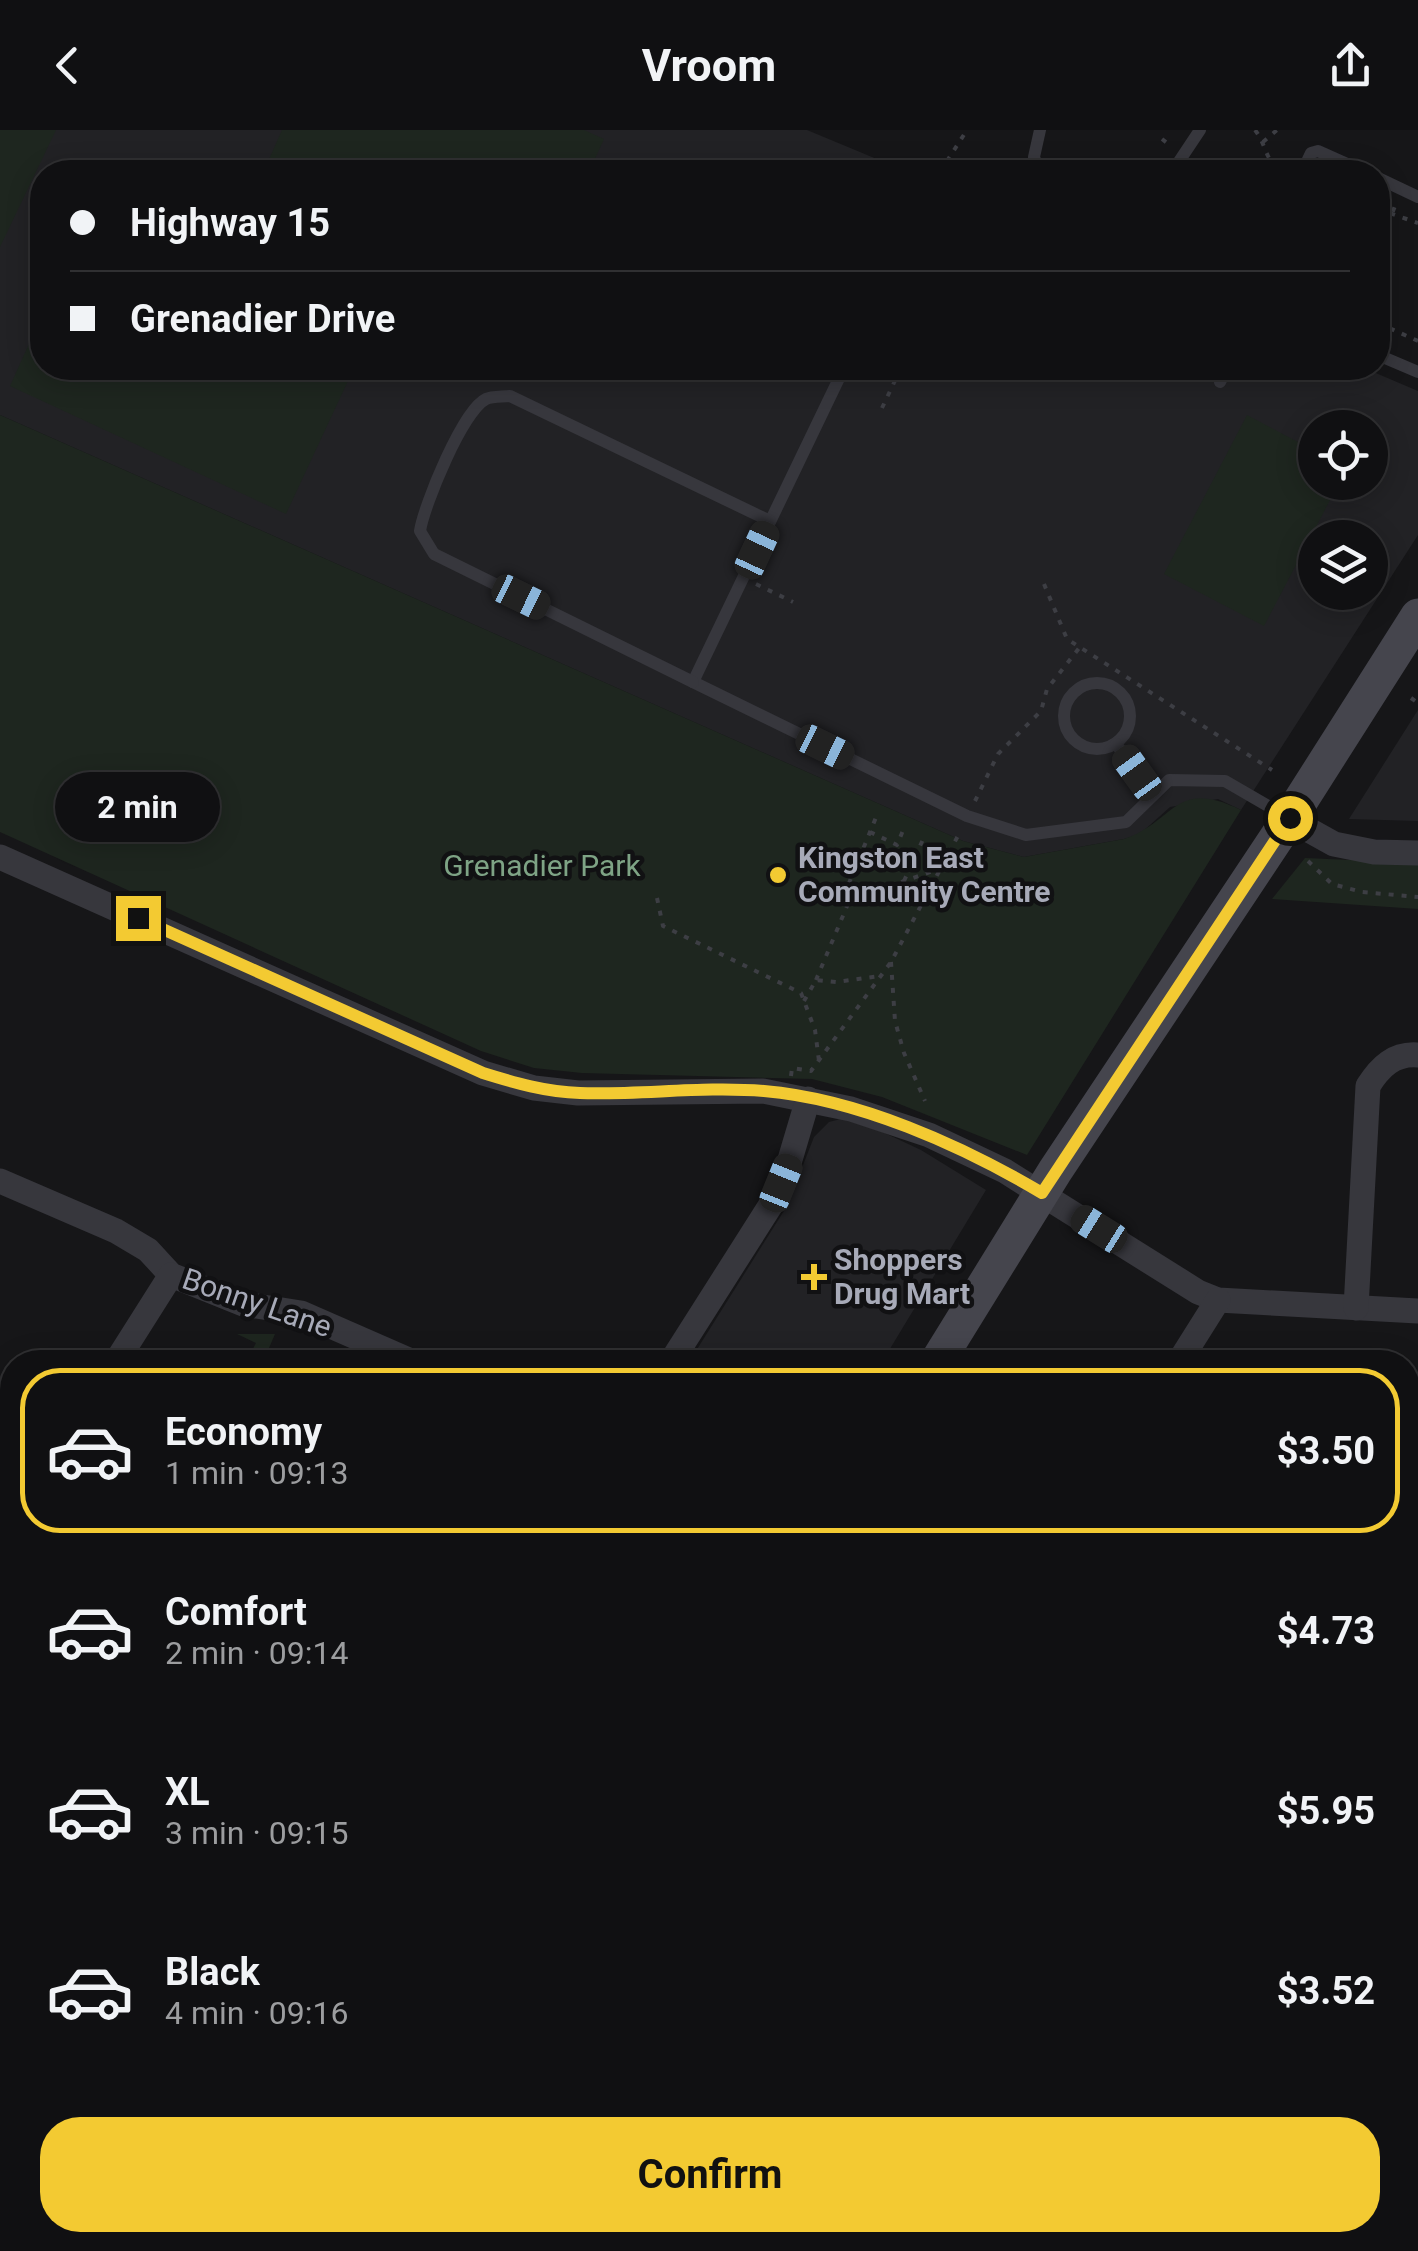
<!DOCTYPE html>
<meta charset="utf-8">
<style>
body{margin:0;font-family:Roboto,sans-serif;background:#19191b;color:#f1f3f6;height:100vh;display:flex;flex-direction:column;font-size:38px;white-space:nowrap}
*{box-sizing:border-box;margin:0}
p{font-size:32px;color:#9c9d9f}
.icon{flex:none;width:55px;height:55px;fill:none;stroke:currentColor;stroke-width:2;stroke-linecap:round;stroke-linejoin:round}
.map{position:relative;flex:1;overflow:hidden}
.side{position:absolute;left:0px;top:1220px;width:1420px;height:902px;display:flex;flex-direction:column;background:#101012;border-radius:40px 40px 0 0;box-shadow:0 5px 25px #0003,0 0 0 2px #303032}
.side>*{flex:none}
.top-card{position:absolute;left:30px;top:30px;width:1360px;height:220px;border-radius:40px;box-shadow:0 5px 25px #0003,0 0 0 2px #303032;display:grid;align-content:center;height:220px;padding:0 40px;background:#101012}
.buttons{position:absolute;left:1298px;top:280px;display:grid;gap:20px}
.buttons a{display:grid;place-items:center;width:90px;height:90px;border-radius:50%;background:#101012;box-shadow:0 5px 25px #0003,0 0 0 2px #303032;font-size:50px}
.end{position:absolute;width:45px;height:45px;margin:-22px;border:12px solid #f3ca32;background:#111;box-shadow:0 0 0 5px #111}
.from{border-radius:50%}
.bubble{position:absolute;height:70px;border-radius:35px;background:#101012;box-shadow:0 5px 25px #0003,0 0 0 2px #303032;font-size:32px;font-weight:700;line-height:70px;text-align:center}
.car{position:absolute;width:30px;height:60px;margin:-30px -15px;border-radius:12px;box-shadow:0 0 8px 2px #0007;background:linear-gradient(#222 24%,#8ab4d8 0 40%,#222 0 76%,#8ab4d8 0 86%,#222 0)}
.top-card b{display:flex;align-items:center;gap:35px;height:95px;font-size:38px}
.top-card b+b{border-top:2px solid #303032}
.top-card i{width:25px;height:25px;background:#f1f3f6}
ul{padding:18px 0 0;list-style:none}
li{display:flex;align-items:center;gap:30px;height:165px;margin:0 20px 15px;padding:0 20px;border:5px solid transparent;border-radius:40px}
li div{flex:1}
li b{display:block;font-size:38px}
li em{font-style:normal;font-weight:700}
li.active{border-color:#f3ca32}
li>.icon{width:90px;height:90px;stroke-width:1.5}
.primary-button{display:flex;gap:20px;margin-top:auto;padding:20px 40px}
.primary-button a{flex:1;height:115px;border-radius:40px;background:#f3ca32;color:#111;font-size:40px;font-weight:700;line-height:115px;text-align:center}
header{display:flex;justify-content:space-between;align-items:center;height:130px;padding:0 40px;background:#101012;font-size:45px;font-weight:700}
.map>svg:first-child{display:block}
.built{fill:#222225;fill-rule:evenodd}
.green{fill:#1e261f}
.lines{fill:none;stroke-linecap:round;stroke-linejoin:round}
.path{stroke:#3d3e44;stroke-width:4;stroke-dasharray:5 8;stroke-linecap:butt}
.lane{stroke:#37373d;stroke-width:12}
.street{stroke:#37373d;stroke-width:25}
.secondary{stroke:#45454d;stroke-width:35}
.route{stroke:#f3ca32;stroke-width:12}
.poi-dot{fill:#f3ca32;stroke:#111113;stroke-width:4}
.labels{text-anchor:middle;stroke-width:9;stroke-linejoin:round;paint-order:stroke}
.poi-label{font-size:30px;font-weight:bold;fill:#a7aab8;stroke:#111113;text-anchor:start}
.park-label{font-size:30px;fill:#7ea385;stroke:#111113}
.street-label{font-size:30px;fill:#a7aab8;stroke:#111113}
</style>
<header><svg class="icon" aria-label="back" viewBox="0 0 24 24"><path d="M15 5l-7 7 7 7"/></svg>Vroom<svg class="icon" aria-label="share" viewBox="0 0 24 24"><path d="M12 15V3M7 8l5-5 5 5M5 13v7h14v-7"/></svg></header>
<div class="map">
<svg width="1418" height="2121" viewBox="0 0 1418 2121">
<rect width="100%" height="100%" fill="#161618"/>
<g class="built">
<path d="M0,0H807L908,42H42V238H1364L1418,261V405L1241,680L1218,669L1170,677L1140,704L1124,709L1024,727L963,711L0,285ZM1315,298H1370V352H1315ZM1315,408H1370V462H1315Z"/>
<path d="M1418,580V691L1349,689Z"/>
<path d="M844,988L874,998L921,1020L986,1060L882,1232H689L787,1076L814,1007L829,992Z"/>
</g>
<g class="green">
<path d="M0,0H56L0,117Z"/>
<path d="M282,0H584L604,9L589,42H279L266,36Z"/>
<path d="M42,185V238H354L286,384L10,256Z"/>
<path d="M0,285L963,711L1024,727L1124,709C1175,692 1174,647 1241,680L1027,1025L882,967L812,949L582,943L534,938L481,921L0,702Z"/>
<path d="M1247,285L1315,321V352L1339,353L1264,496L1164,444Z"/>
<path d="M1305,728L1418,733V779L1272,769Z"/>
<path d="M237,1204H275L263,1232H246L256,1213Z"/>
<path d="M1418,1321V1537L1408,1532V1322Z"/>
<path d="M162,2110H310L303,2121H157Z"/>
</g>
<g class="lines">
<g class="path">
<path d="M1255,0C1267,15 1265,34 1284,42"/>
<path d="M1162,9L1171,16"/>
<path d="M1263,12L1277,0"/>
<path d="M1147,33L1156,39"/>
<path d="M941,41L954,42"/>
<path d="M940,42L967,0"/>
<path d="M1005,42L1019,38"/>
<path d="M1378,79L1418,93"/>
<path d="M1388,94L1395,76"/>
<path d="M1378,193L1418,211"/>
<path d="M882,278L901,238"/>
<path d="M756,454L793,472"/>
<path d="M1044,454L1067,509L1272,640"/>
<path d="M1411,568L1418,573"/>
<path d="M975,671L998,624L1041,581L1047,559L1080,517"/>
<path d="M870,702L897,715L904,698"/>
<path d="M1308,731L1332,754L1362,762L1418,767"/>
<path d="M904,751L925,705"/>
<path d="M657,768L663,796L801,863L815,900L819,931"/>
<path d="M852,769L942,738"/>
<path d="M891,832L895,891L904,923L925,971"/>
<path d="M816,850L850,769L847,758L877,685"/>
<path d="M804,871L816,850L836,852L880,846"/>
<path d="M791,946L792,938L811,941L891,832L960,702"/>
<path d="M1408,1363L1418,1357"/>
<path d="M244,2110L248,2121"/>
</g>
<g class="lane">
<path d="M1039,42L1034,27L1040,0"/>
<path d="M1172,42L1200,0"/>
<path d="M1302,42L1311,23L1318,21L1365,42"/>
<path d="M1378,48L1418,67"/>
<path d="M1378,225L1418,242"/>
<path d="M844,238L693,552L967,686L1026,705L1126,692L1169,650L1225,651L1287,687"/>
<path d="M1220,252L1227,238"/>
<path d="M693,552L434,424L420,401C424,375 463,280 486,269C492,266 503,267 510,266L770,391"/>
<circle cx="1097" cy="586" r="33"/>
<path d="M1116,614L1152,663"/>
</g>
<g class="street">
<path d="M1289,689L1334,714L1374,722L1418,723"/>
<path d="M0,727L483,943L534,958L578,963L763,961L851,979L929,1005L1005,1041L1198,1162L1218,1170L1418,1181"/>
<path d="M0,1051L116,1101L148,1120L171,1145L243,1174L301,1183L413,1232"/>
<path d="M1356,1178L1368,956C1380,937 1394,923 1418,925"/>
<path d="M116,1232L171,1145"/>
<path d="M671,1232L772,1073L789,1033L808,969"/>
<path d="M1179,1232L1218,1170"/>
<path d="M0,1362L12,1360"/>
<path d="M1408,1674L1418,1679"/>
<path d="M1408,2082L1418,2076"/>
<path d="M1080,2110L1085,2121"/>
<path d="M12,2121L17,2110"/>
<path d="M659,2121L665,2110"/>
<path d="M1326,2121L1349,2110"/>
</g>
<g class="secondary">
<path d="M937,1232L1055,1041L1289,689L1418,486"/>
<path d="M373,2121L380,2110"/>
</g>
</g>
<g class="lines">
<path class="route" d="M138,788L483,943C515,953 546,962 580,963C641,965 703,956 764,961C858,969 961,1015 1042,1063L1290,688"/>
</g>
<g class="poi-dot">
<circle cx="778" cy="745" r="10"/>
<path d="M809 1132h10v10h10v10h-10v10h-10v-10h-10v-10h10z"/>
</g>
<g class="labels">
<g class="poi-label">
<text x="798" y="738">Kingston East<tspan x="798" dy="34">Community Centre</tspan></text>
<text x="834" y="1140">Shoppers<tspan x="834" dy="34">Drug Mart</tspan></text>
</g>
<g class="park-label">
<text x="542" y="746">Grenadier Park</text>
</g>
<g class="street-label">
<text transform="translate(257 1173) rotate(19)" y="10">Bonny Lane</text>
</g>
</g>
</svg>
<div class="buttons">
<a><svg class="icon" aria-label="locate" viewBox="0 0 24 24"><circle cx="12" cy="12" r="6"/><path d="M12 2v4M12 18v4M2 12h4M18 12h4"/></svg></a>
<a><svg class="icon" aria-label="layers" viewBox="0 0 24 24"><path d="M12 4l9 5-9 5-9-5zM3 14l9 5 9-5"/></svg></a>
</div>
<i class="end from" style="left:1290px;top:688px"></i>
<i class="end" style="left:138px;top:788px"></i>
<div class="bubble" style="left:55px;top:642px;width:165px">2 min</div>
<i class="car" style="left:757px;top:420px;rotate:25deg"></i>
<i class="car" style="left:521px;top:467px;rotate:116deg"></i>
<i class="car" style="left:825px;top:617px;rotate:116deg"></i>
<i class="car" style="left:1137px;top:643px;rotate:324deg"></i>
<i class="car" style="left:781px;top:1053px;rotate:22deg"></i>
<i class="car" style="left:1099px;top:1099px;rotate:302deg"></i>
<div class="top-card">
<b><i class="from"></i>Highway 15</b>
<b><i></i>Grenadier Drive</b>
</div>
<section class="side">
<ul>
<li class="active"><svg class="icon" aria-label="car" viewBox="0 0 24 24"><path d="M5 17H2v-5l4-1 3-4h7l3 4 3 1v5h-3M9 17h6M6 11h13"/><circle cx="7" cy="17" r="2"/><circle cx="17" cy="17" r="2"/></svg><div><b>Economy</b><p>1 min · 09:13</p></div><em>$3.50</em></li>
<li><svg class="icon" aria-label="car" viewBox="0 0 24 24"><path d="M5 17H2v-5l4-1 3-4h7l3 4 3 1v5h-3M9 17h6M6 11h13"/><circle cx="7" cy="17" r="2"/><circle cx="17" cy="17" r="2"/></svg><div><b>Comfort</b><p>2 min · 09:14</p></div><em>$4.73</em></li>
<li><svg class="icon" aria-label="car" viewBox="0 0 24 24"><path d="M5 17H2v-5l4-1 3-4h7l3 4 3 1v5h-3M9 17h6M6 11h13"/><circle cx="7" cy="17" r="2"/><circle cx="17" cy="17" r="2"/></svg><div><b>XL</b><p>3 min · 09:15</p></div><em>$5.95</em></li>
<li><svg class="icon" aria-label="car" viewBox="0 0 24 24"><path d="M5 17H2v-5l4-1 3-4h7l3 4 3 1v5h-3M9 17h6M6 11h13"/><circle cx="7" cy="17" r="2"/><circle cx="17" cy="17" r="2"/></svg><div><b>Black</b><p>4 min · 09:16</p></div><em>$3.52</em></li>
</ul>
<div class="primary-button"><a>Confirm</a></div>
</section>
</div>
